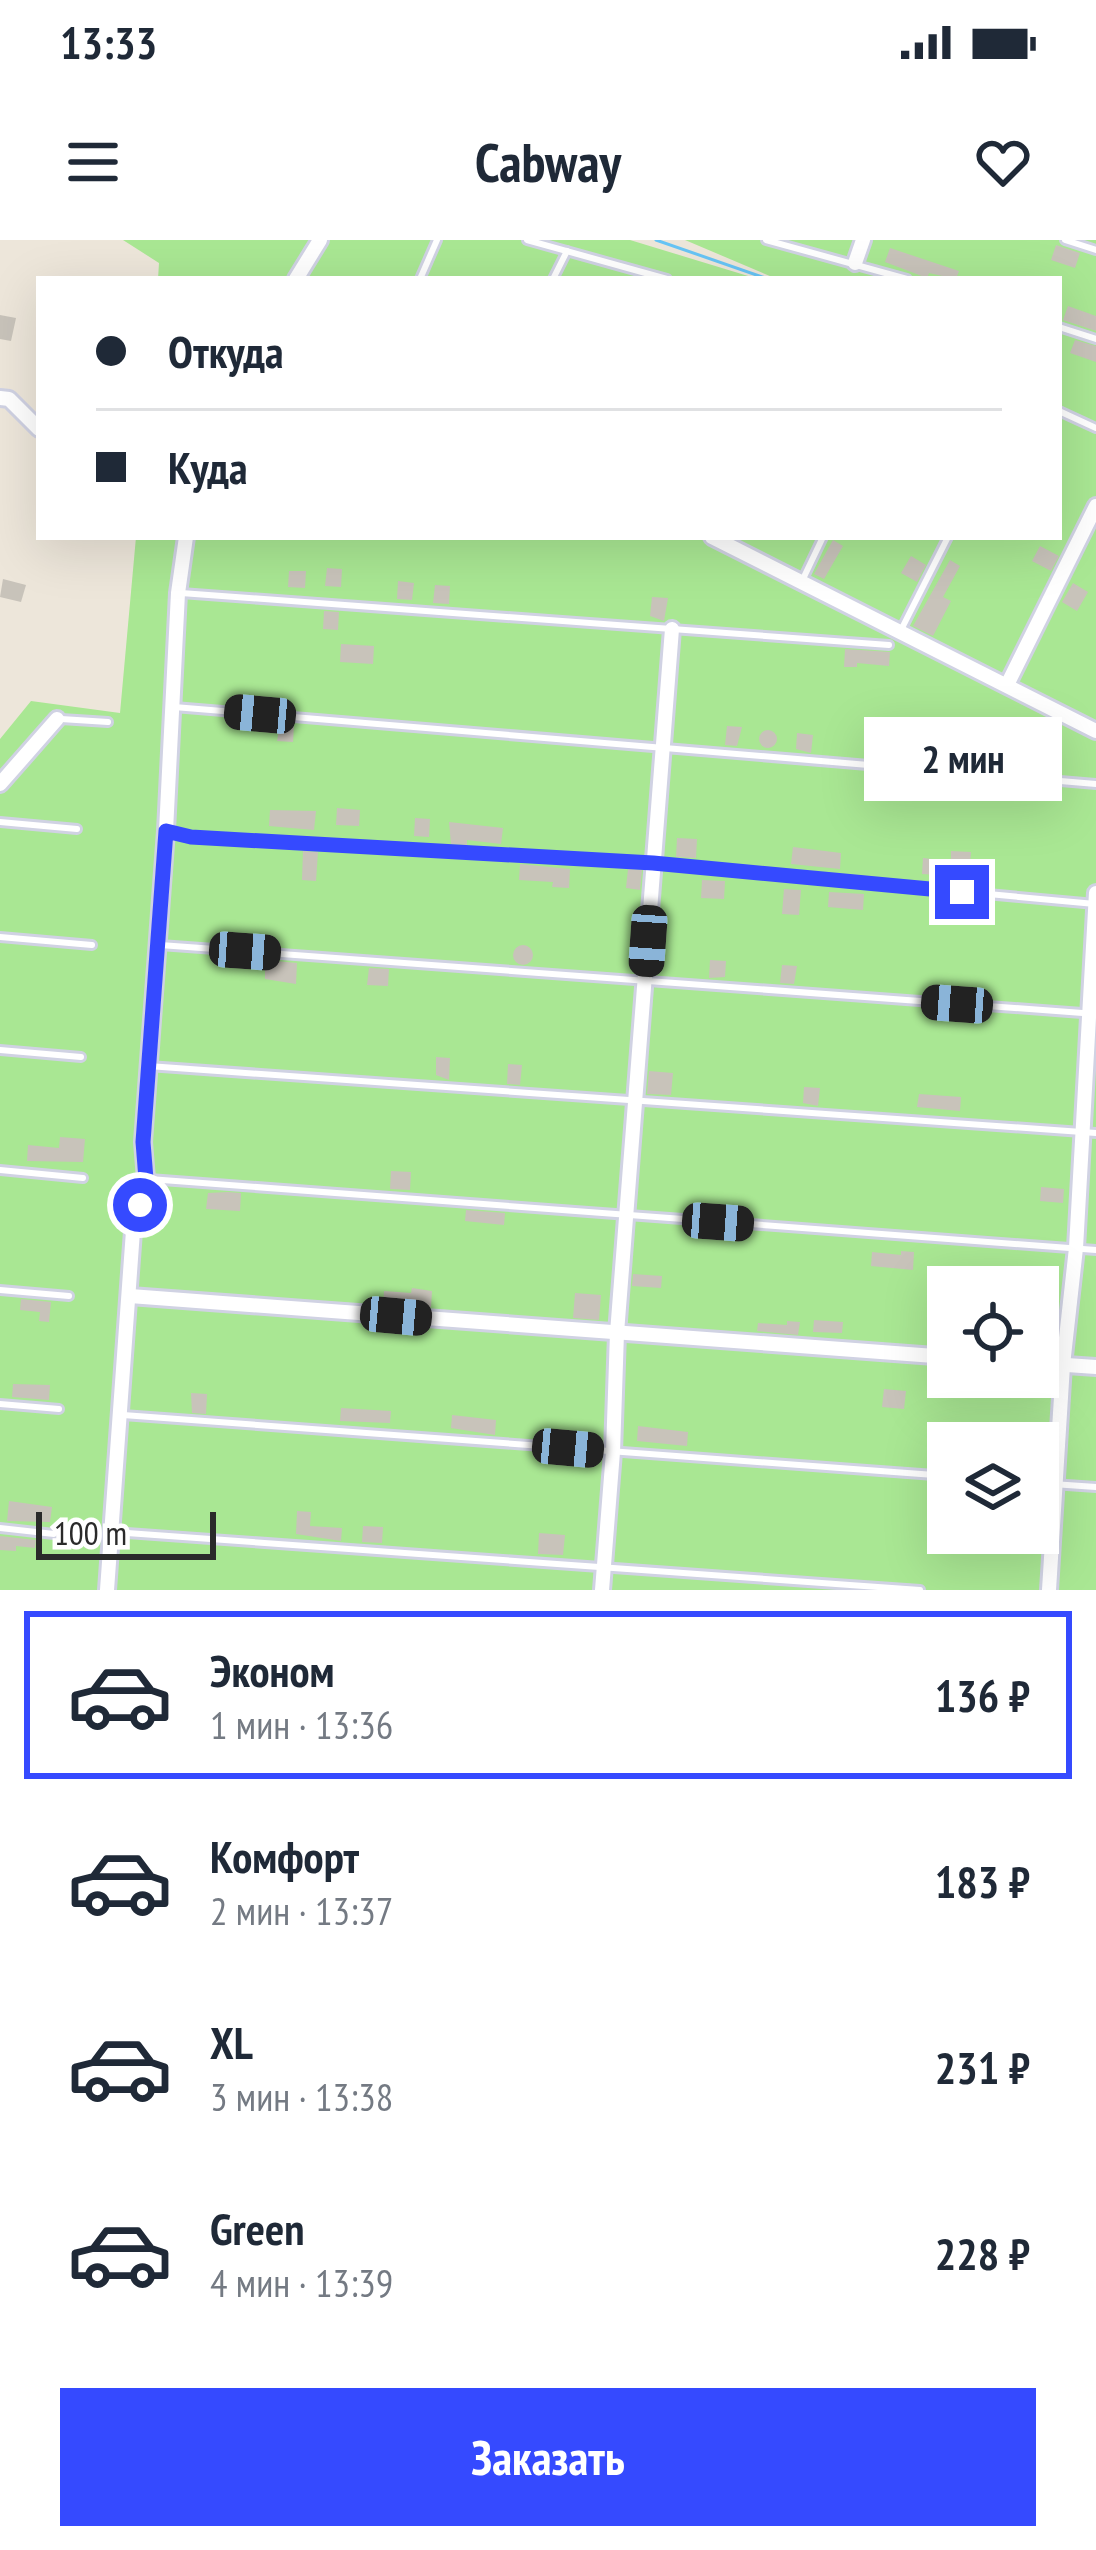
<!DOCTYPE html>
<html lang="ru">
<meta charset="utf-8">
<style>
body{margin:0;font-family:"PT Sans Narrow",sans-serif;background:#f6f6f7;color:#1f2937;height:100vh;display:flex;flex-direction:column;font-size:45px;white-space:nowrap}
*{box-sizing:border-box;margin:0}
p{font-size:39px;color:#747a83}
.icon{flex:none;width:66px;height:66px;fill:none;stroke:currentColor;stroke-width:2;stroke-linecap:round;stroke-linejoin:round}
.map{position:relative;height:1350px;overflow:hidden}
.sheet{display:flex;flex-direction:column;background:#fff;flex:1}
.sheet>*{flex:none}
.top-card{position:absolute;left:36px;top:36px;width:1026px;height:264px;border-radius:0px;box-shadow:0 12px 48px #0002;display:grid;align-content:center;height:264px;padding:0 60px;background:#fff}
.buttons{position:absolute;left:927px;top:1026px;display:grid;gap:24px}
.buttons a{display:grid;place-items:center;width:132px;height:132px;border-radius:0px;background:#fff;box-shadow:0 12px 48px #0002;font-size:60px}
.scale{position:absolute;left:36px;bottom:30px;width:180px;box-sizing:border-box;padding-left:12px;border:6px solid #2a2a2a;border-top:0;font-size:33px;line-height:42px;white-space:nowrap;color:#2a2a2a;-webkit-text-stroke:9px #fff;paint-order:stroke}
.end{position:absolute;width:54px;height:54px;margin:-27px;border:15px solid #354aff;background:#fff;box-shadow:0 0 0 6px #fff}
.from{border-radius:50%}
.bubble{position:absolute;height:84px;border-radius:0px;background:#fff;box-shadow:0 12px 48px #0002;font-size:39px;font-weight:800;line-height:84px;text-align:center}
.car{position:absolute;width:36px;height:72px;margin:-36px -18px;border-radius:15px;box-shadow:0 0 9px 3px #0007;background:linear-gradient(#222 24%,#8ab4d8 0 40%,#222 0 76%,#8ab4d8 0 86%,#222 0)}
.top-card b{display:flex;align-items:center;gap:42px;height:114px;font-size:45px}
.top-card b+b{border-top:3px solid #e0e1e3}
.top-card i{width:30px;height:30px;background:#1f2937}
ul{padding:21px 0 0;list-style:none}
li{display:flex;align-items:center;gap:36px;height:168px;margin:0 24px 18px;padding:0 36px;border:6px solid transparent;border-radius:0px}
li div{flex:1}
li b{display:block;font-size:45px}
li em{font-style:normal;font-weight:800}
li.on{border-color:#354aff}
li>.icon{width:108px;height:108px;stroke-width:1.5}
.cta{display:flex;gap:24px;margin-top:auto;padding:24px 60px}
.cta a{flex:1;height:138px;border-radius:0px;background:#354aff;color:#fff;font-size:48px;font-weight:800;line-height:138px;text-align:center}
.status{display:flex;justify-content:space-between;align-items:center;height:84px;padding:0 60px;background:#fff;direction:ltr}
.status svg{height:33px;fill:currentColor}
header{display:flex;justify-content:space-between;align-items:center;height:156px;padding:0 60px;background:#fff;font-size:54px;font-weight:800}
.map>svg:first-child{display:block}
.green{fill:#a9e793;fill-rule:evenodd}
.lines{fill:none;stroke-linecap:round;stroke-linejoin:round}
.stream{stroke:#67c4f5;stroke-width:3}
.building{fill:#c8c3ba}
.service-casing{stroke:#d0d2e3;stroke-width:12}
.minor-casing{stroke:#d0d2e3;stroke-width:20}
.service{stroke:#fff;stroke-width:6}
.minor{stroke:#fff;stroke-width:14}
.route{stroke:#354aff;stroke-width:15}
</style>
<div class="status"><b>13:33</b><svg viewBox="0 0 49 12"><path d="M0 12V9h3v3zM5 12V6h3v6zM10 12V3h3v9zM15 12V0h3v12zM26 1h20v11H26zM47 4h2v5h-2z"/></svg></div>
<header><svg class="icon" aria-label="menu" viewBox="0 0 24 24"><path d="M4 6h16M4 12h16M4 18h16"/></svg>Cabway<svg class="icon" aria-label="heart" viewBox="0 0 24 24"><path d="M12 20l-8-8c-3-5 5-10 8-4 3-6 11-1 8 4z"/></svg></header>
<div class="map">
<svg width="1096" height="1350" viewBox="0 0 1096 1350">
<rect width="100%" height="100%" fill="#ede6da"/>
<g class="green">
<path d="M123,0H630L758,39H158L159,23Z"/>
<path d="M685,0H1096V1350H0V499L31,461L120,473L136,297H1059V39H777ZM948,1047H1038V1137H948ZM948,1203H1038V1293H948Z"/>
</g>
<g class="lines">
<path class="stream" d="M656,0L768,39"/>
</g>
<g class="building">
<path d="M1056,5L1080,13L1075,28L1051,20Z"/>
<path d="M890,8L959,31L956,39L929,33L927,38L885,22Z"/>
<path d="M1068,66L1096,76V91L1063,80Z"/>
<path d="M0,75L16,78L11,101L0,99Z"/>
<path d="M1075,100L1096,106V122L1070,113Z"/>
<path d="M833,300L843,306L824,339L814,334Z"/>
<path d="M1040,306L1059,316L1051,331L1032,321Z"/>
<path d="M911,316L926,325L917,342L901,333Z"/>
<path d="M950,320L960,326L943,357L951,361L933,396L913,386Z"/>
<path d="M327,328L342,329L341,347L325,346Z"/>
<path d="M289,331H306L305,348L288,347Z"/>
<path d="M3,339L26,345L21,362L0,357Z"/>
<path d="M398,341L414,343L412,360L397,359Z"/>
<path d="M1073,343L1088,352L1077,371L1062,362Z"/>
<path d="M435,345L450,346L449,364L433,363Z"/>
<path d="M652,357L668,358L664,381L650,376Z"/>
<path d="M324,371L339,372L338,390L323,389Z"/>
<path d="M341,404L374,406L373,424L340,422Z"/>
<path d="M845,409L890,412L889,426L857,423V427H844Z"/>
<path d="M280,483L294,485L293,502L277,501Z"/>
<path d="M727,486L742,487L737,506L725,505Z"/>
<circle cx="768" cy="499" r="9"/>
<path d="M797,493L813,495L811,513L796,509Z"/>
<path d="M337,568L360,570L359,586L336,585Z"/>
<path d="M270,570L316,571L314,590L269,586Z"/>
<path d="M415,578L430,579L429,597L414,596Z"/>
<path d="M449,582L503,588L501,604L467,600V605L451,604Z"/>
<path d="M677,598L697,599L696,618L676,617Z"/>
<path d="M793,607L841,613L840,629L791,624Z"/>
<path d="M303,611L318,612L316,641L302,640Z"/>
<path d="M951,611L971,612L969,637L922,634L923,618L951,621Z"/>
<path d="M520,624L570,629L569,648L552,647L553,642L519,640Z"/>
<path d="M628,629L642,630L640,650L626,648Z"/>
<path d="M702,640L725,641L724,659L701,658Z"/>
<path d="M784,649L801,650L799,675L782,674Z"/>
<path d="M829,652L864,654L863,670L828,667Z"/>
<circle cx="523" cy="715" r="10"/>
<path d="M265,720L297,723L296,744L265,739Z"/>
<path d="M710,720L726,721L725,737L709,738Z"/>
<path d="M782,725L797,726L794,744L780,743Z"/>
<path d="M369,728L389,729L388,746L367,745Z"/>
<path d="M436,817L450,818L449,840L436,835Z"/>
<path d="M508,824L522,825L520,845L507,844Z"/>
<path d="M649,831L673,833L671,855L647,854Z"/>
<path d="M804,847L820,848L818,866L803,863Z"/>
<path d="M919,854L961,857L960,871L917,867Z"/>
<path d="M60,897L85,899L83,922L27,921L28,905L59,908Z"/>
<path d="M391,931L411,932L410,950L390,949Z"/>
<path d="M1041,947L1064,949L1063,963L1040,961Z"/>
<path d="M228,952L241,953L240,971L206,969L208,953Z"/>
<path d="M466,970L505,973L504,985L465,981Z"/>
<path d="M901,1011L914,1012L913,1030L871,1026L872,1012L901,1015Z"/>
<path d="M633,1034L662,1036L661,1048L632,1046Z"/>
<path d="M412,1048L432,1051L431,1067L383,1064L384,1051L411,1053Z"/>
<path d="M575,1053L601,1055L599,1080L573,1078Z"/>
<path d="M21,1059L51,1062L49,1082L39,1081L40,1072L20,1070Z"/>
<path d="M814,1080L843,1082L842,1093L813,1092Z"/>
<path d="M787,1081L800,1082L798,1095L757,1091L758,1083L787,1085Z"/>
<path d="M13,1144L50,1145L49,1160L12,1157Z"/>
<path d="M884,1149L906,1151L904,1169L882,1167Z"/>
<path d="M191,1153L207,1154L206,1174L192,1173Z"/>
<path d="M341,1168L391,1171L390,1183L340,1181Z"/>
<path d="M452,1175L496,1180L495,1195L451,1188Z"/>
<path d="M638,1186L688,1192L687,1206L637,1201Z"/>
<path d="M9,1261L52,1267L50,1282L7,1281Z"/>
<path d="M297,1271L311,1272L310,1286L342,1288L341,1301L296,1294Z"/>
<path d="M363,1286L383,1287L382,1303L362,1302Z"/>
<path d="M539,1293L565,1295L563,1315L538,1314Z"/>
<path d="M0,1296L36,1300L35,1308L16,1306V1311L0,1310Z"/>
</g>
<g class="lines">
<g class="service-casing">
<g id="service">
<path d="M527,0L667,39"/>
<path d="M766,0L907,39"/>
<path d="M1065,0L1096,10"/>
<path d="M420,39L437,0"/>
<path d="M553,39L567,11"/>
<path d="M1059,87L1096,99"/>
<path d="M1059,171L1096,188"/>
<path d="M802,341L823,297"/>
<path d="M181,353L889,405"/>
<path d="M901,390L948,297"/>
<path d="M174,467L1096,544"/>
<path d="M61,479L108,482"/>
<path d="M0,582L77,589"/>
<path d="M170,592L191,597L653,623L1095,664"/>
<path d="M0,697L92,705"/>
<path d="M160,705L1096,774"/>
<path d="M0,810L81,817"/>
<path d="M148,826L1096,893"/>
<path d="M0,930L83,938"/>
<path d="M149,939L1096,1010"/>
<path d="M0,1050L69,1056"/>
<path d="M0,1164L59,1169"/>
<path d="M123,1175L948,1236"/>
<path d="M1038,1243L1096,1247"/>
<path d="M0,1288L54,1294"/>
<path d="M113,1292L920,1350"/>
</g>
</g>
<g class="minor-casing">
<g id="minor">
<path d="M855,23L863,0"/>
<path d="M296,39L320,0"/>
<path d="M0,158L9,159L39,189"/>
<path d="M712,297L1096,491"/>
<path d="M1007,445L1096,266"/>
<path d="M0,544L57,479"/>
<path d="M130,1056L948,1117"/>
<path d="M1038,1123L1096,1127"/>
<path d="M107,1350L133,991L146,939L143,902L166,591L178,353L186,297"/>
<path d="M602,1350L613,1212L617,1093L672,389"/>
<path d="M1049,1350L1063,1125L1076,1008L1096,653"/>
</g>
</g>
<use href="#service" class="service"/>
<use href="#minor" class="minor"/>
</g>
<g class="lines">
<path class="route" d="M140,965L146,939L143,902L166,591L191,597L653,623L962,652"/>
</g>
</svg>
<div class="buttons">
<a><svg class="icon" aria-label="locate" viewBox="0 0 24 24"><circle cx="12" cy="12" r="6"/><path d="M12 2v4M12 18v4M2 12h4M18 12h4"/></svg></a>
<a><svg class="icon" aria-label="layers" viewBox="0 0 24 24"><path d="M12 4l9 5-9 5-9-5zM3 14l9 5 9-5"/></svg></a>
</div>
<div class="scale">100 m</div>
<i class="end from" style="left:140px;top:965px"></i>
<i class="end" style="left:962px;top:652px"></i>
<div class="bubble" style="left:864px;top:477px;width:198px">2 мин</div>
<i class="car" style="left:260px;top:474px;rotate:275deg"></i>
<i class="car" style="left:648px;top:701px;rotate:184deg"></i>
<i class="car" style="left:245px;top:711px;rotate:94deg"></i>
<i class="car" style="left:957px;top:764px;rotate:274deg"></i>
<i class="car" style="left:718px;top:982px;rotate:94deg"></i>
<i class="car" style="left:396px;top:1076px;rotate:95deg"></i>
<i class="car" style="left:568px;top:1208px;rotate:95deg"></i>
<div class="top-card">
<b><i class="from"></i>Откуда</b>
<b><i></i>Куда</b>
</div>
</div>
<section class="sheet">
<ul>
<li class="on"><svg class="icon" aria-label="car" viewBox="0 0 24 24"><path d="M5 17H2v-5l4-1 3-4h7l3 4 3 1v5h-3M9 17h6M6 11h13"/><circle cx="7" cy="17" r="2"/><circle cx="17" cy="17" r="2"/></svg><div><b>Эконом</b><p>1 мин · 13:36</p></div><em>136 ₽</em></li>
<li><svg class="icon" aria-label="car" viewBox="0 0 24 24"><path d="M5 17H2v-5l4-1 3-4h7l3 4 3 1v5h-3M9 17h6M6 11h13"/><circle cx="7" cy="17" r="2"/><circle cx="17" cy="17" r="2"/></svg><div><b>Комфорт</b><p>2 мин · 13:37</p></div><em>183 ₽</em></li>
<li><svg class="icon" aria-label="car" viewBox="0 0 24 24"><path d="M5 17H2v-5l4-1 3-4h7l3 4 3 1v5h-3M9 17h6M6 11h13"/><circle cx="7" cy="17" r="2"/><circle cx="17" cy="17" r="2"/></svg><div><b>XL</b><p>3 мин · 13:38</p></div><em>231 ₽</em></li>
<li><svg class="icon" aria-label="car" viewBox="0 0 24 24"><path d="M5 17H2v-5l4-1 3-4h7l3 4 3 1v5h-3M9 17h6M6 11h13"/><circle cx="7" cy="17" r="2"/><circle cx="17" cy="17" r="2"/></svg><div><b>Green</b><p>4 мин · 13:39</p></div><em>228 ₽</em></li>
</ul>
<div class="cta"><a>Заказать</a></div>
</section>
